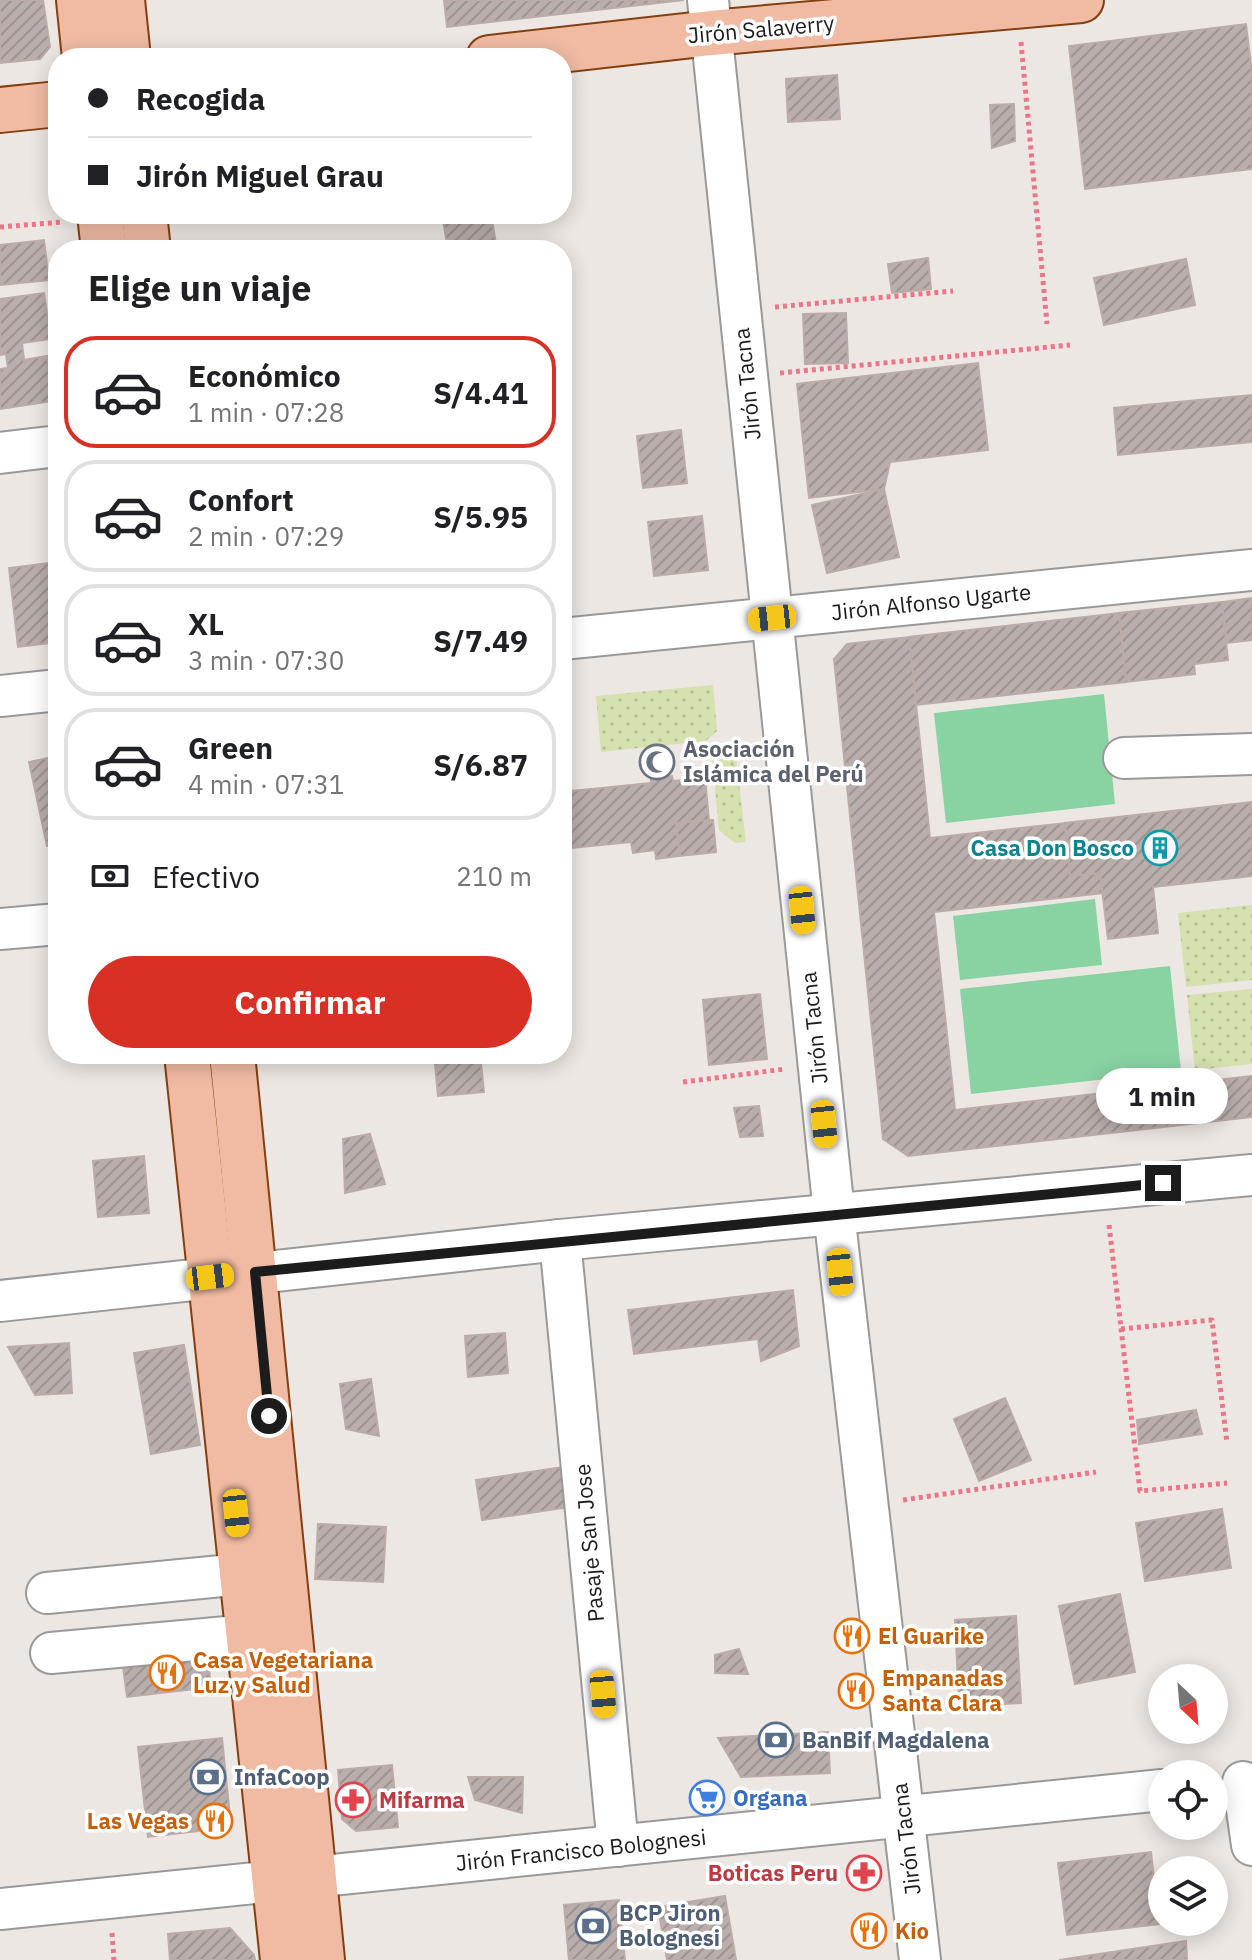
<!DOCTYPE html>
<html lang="es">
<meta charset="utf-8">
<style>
body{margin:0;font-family:"IBM Plex Sans",sans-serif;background:#f6f6f6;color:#202124;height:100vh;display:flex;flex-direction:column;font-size:30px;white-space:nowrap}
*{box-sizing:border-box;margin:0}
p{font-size:26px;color:#757577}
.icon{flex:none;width:44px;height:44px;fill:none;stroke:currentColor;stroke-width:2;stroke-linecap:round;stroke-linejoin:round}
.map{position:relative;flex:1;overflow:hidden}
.side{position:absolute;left:48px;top:240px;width:524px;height:824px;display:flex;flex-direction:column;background:#fff;border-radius:32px;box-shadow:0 4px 20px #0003}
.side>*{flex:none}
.top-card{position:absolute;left:48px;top:48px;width:524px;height:176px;border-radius:32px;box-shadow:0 4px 20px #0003;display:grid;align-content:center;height:176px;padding:0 40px;background:#fff}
.needle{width:52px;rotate:154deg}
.buttons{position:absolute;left:1148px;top:1664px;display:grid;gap:16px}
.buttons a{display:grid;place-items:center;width:80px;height:80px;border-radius:50%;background:#fff;box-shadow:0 4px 20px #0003;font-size:40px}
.end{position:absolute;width:36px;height:36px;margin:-18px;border:10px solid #1c1c1c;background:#fff;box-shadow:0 0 0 4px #fff}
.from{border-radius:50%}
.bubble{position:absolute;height:56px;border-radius:28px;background:#fff;box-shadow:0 4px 20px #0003;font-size:26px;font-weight:700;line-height:56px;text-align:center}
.car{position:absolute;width:24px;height:48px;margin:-24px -12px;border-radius:10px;box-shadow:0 0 6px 2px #0007;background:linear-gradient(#f5c518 24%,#345 0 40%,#f5c518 0 76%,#345 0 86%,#f5c518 0)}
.top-card b{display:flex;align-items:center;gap:28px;height:76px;font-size:30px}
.top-card b+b{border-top:2px solid #e0e0e0}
.top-card i{width:20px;height:20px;background:#202124}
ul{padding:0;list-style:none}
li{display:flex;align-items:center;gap:24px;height:112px;margin:0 16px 12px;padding:0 24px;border:4px solid #e0e0e0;border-radius:32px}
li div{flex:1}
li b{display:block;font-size:30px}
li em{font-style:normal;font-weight:700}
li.current{border-color:#d93025}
li>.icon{width:72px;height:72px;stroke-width:1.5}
h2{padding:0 40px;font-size:36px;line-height:96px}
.pay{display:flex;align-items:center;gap:20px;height:88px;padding:0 40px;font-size:30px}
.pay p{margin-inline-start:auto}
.action{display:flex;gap:16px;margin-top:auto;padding:16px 40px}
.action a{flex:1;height:92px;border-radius:48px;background:#d93025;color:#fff;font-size:32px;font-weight:700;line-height:92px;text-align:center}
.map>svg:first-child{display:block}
.grass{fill:url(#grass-dots)}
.pitch{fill:#89d3a3}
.building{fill:url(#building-hatch);stroke:#bcaba7;stroke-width:2}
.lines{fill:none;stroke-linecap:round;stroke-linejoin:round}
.minor-casing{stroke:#999;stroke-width:44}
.major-casing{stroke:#843f10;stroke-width:48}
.path{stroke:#ea7789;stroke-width:5;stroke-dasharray:4 4;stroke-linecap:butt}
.minor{stroke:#fff;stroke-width:40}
.major{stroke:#f1bba3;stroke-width:44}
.route{stroke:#1c1c1c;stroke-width:10}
.labels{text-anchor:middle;stroke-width:7;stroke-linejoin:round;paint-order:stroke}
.street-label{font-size:22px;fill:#1c1c1c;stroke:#fff}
.worship-label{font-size:22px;font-weight:bold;fill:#5b616d;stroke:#fff;text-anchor:start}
.culture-label{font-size:22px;font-weight:bold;fill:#0d838f;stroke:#fff;text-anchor:end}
.food-label{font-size:22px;font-weight:bold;fill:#c56008;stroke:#fff;text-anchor:start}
.service-label{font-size:22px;font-weight:bold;fill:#4e5e75;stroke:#fff;text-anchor:start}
.shop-label{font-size:22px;font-weight:bold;fill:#366cbe;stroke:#fff;text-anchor:start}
.health-label{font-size:22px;font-weight:bold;fill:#be3a42;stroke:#fff;text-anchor:start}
</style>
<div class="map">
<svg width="1252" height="1960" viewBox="0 0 1252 1960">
<defs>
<pattern id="grass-dots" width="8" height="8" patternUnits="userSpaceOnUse" patternTransform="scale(2)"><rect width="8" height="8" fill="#d5e1ae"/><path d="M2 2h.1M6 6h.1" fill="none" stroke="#b6c095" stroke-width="1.8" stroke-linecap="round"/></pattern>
<pattern id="building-hatch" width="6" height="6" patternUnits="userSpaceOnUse" patternTransform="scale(2)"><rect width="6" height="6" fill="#b9aeac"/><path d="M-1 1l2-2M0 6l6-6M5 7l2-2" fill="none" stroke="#9e9593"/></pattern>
</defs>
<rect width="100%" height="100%" fill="#ece7e3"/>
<g class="grass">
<path d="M713,685L717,731L706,741L601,752L596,696Z"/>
<path d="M734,742L746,842L735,843L719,830L712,758L719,747Z"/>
<path d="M1252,905V980L1186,987L1178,913Z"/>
<path d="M1252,989V1064L1195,1070L1187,995Z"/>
</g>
<g class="pitch">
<path d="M1104,694L1115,804L946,823L934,713Z"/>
<path d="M1095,899L1102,965L960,980L953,916Z"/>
<path d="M1170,966L1181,1071L971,1094L960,989Z"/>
</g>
<g class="building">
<path d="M0,0H43L50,47L40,59L0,63Z"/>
<path d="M444,0H684L447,27Z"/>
<path d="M1246,24L1252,72V169L1085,189L1069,46Z"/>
<path d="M837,75L840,119L788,122L786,79Z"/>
<path d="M1014,104L1015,141L992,148L990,105Z"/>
<path d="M442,214H491L497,250H448Z"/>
<path d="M44,240L49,280L0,285V245Z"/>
<path d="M928,258L931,289L892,293L888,264Z"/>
<path d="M1186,259L1195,305L1104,325L1094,278Z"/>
<path d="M44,293L51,339L22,343L24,360L47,356L53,401L0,409V369L8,368L6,354L0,355V299Z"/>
<path d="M846,313L848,363L805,364L803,314Z"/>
<path d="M978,363L988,450L890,462L884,489L809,498L797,384Z"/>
<path d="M1252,395V442L1118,455L1114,408Z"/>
<path d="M681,430L687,483L643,488L637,436Z"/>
<path d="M884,489L899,557L827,573L812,505Z"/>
<path d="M702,516L708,570L654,576L648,522Z"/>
<path d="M58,562V642L18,647L9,568Z"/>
<path d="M1252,598V640L1227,643L1222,602Z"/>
<path d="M1222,602L1228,660L1194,664L1195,674L1126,682L1119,613Z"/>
<path d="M1119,613L1126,682L916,705L909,637Z"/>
<path d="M909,637L930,838L1065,823L1070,876L1100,873L1103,893L934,912L955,1110L1252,1076V1117L908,1156L883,1139L834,659L847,644Z"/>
<path d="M58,756V844L47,846L29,762Z"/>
<path d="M672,776L673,781L705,778L709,820L676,823L680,856L656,859L655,850L633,853L631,842L562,849V792L651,783V778Z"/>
<path d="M1252,802V876L1153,887L1158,933L1108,939L1100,873L1070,876L1065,823Z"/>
<path d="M709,820H713L716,852L680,856L676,823Z"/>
<path d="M760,994L767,1059L709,1065L703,1000Z"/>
<path d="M434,1054H480L484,1092L438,1096Z"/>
<path d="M759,1106L763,1136L740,1137L734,1108Z"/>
<path d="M370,1134L385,1184L345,1193L343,1139Z"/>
<path d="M144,1156L149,1213L98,1217L93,1161Z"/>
<path d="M793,1290L799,1346L761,1361L758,1339L634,1354L628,1310Z"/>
<path d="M505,1333L508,1373L468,1377L465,1336Z"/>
<path d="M69,1343L72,1393L35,1395L8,1347Z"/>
<path d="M184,1345L200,1445L151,1454L134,1353Z"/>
<path d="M371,1379L379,1436L346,1429L340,1384Z"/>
<path d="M1005,1398L1031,1460L979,1481L954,1419Z"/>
<path d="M1196,1410L1202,1434L1139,1444L1137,1420Z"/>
<path d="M564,1467L570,1507L482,1520L476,1480Z"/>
<path d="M1222,1509L1231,1568L1145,1581L1136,1523Z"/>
<path d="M318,1524L386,1527L383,1582L315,1579Z"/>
<path d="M1120,1594L1135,1672L1075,1684L1059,1606Z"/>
<path d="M1016,1616L1021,1703L959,1706L955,1620Z"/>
<path d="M207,1649L211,1687L127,1697L122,1659Z"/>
<path d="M739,1649L748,1674L715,1673V1655Z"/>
<path d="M828,1732L830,1773L741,1777L718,1738Z"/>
<path d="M222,1738L230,1816L223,1828L148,1837L138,1747Z"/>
<path d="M392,1765L398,1827L356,1831L342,1819L338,1770Z"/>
<path d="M468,1777H523L522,1813L475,1800Z"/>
<path d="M1151,1852L1159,1924L1067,1935L1058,1863Z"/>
<path d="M725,1896L736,1960H667L658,1907Z"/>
<path d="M619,1900L625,1960H569L564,1905Z"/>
<path d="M230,1928L254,1955L255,1960H170L168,1934Z"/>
<path d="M1186,1941L1187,1960H1059Z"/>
</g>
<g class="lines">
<g class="minor-casing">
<g id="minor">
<path d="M708,0L834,1213L920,1960"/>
<path d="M0,453L58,446"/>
<path d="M562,639L1252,570"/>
<path d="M0,696L58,690"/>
<path d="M1124,758L1252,754"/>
<path d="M0,929L58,924"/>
<path d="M560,1240L618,1846"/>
<path d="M0,1301L560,1240L1252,1175"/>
<path d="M47,1593L242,1574"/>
<path d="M51,1653L249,1635"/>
<path d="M1243,1782L1252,1845"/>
<path d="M0,1909L1162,1790"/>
</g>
</g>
<g class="major-casing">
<g id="major">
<path d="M79,0L85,58"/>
<path d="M122,0L128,58"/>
<path d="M489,58L711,33L1081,0"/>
<path d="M0,110L58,104"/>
<path d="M100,214L104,250"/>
<path d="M144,214L148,250"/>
<path d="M187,1054L283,1960"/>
<path d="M232,1054L322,1960"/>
</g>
</g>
<g class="path">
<path d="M1021,42L1047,324"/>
<path d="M0,227L63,222"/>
<path d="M775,307L953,291"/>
<path d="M780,373L1070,345"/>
<path d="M683,1082L785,1069"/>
<path d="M1109,1225L1140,1491L1227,1483"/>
<path d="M1121,1329L1212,1320L1227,1443"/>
<path d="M903,1500L1096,1472"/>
<path d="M112,1933L114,1960"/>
</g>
<use href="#minor" class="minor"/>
<use href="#major" class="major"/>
</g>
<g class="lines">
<path class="route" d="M269,1416L255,1272L1163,1183"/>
</g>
<defs>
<g id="mosque-ring" transform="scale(1.8)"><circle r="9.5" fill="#fff" stroke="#6b7280" stroke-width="1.5"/><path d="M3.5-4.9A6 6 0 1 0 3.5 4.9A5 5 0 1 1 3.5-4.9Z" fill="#6b7280"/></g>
<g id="building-ring" transform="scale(1.8)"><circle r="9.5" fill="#fff" stroke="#0f9aa8" stroke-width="1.5"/><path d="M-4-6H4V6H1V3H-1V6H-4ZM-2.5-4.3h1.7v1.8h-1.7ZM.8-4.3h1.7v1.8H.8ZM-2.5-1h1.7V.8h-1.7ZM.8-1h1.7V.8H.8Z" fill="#0f9aa8"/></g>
<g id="restaurant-ring" transform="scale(1.8)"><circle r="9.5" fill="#fff" stroke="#e8710a" stroke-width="1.5"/><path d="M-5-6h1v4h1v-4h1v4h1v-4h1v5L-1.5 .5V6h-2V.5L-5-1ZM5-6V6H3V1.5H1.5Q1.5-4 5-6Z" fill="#e8710a"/></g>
<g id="bank-ring" transform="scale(1.8)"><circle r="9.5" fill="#fff" stroke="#5c6f8a" stroke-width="1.5"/><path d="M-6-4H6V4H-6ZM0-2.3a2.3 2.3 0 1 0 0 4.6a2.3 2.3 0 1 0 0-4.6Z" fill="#5c6f8a"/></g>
<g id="supermarket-ring" transform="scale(1.8)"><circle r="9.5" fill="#fff" stroke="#3f7fe0" stroke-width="1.5"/><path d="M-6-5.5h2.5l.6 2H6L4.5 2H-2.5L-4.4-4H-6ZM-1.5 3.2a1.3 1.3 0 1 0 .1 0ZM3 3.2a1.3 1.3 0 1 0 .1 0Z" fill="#3f7fe0"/></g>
<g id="pharmacy-ring" transform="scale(1.8)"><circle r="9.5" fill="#fff" stroke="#e0444e" stroke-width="1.5"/><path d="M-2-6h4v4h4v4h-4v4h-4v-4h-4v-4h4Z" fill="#e0444e"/></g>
</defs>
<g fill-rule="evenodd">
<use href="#mosque-ring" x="657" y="762"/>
<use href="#building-ring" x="1160" y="848"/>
<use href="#restaurant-ring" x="852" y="1636"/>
<use href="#restaurant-ring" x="167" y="1673"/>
<use href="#restaurant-ring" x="856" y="1691"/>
<use href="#bank-ring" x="776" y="1740"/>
<use href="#bank-ring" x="208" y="1777"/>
<use href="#supermarket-ring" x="707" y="1798"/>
<use href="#pharmacy-ring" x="353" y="1800"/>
<use href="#restaurant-ring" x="215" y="1821"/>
<use href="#pharmacy-ring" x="864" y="1873"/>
<use href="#bank-ring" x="593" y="1926"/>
<use href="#restaurant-ring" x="869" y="1931"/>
</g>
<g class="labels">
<g class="street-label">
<text transform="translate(761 29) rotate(-5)" y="8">Jirón Salaverry</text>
<text transform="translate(747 384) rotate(-96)" y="8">Jirón Tacna</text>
<text transform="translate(931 602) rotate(-6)" y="8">Jirón Alfonso Ugarte</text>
<text transform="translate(814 1028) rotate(-96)" y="8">Jirón Tacna</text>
<text transform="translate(589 1543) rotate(-95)" y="8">Pasaje San Jose</text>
<text transform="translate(906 1839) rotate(-97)" y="8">Jirón Tacna</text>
<text transform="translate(581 1850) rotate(-6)" y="8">Jirón Francisco Bolognesi</text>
</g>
<g class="worship-label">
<text x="683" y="757">Asociación<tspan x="683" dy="25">Islámica del Perú</tspan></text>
</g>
<g class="culture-label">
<text x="1134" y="856">Casa Don Bosco</text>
</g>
<g class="food-label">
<text x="878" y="1644">El Guarike</text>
<text x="193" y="1668">Casa Vegetariana<tspan x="193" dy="25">Luz y Salud</tspan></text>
<text x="882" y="1686">Empanadas<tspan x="882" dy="25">Santa Clara</tspan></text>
<text x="189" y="1829" text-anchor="end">Las Vegas</text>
<text x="895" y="1939">Kio</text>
</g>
<g class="service-label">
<text x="802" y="1748">BanBif Magdalena</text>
<text x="234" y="1785">InfaCoop</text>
<text x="619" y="1921">BCP Jiron<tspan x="619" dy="25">Bolognesi</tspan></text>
</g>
<g class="shop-label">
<text x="733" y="1806">Organa</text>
</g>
<g class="health-label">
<text x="379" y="1808">Mifarma</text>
<text x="838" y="1881" text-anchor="end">Boticas Peru</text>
</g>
</g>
</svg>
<div class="buttons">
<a><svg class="needle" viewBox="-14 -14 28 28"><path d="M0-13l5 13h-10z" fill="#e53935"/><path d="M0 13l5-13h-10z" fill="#757577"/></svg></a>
<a><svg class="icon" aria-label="locate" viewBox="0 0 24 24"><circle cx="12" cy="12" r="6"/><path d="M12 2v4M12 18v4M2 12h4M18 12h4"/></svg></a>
<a><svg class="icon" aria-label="layers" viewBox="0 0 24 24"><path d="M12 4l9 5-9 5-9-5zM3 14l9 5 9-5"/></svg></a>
</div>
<i class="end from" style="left:269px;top:1416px"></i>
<i class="end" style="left:1163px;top:1183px"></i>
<div class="bubble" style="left:1096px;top:1068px;width:132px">1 min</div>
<i class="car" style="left:772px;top:618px;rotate:264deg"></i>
<i class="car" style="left:802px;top:910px;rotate:174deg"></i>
<i class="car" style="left:824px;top:1124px;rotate:174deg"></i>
<i class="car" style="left:840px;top:1272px;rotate:174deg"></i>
<i class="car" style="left:210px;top:1277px;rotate:83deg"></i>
<i class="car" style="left:236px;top:1513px;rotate:174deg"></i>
<i class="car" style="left:603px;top:1694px;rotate:175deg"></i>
<div class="top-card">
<b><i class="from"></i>Recogida</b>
<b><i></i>Jirón Miguel Grau</b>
</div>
<section class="side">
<h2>Elige un viaje</h2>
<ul>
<li class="current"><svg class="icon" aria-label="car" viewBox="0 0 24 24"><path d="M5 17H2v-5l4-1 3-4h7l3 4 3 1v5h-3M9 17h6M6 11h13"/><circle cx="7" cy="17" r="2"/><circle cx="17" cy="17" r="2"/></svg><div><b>Económico</b><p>1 min · 07:28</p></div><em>S/4.41</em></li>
<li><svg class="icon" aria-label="car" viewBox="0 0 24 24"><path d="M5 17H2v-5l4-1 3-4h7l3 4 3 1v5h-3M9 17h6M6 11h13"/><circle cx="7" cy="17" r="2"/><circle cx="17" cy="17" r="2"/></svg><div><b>Confort</b><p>2 min · 07:29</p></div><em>S/5.95</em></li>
<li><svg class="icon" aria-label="car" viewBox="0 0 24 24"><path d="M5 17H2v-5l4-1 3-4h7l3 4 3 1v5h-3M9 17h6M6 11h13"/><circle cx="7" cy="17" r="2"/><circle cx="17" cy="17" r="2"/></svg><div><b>XL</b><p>3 min · 07:30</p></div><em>S/7.49</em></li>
<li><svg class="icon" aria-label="car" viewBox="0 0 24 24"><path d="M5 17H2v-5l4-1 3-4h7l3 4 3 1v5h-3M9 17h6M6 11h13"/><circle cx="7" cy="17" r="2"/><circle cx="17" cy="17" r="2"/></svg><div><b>Green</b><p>4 min · 07:31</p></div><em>S/6.87</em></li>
</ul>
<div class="pay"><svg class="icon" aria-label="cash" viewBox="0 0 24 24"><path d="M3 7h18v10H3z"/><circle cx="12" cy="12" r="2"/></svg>Efectivo<p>210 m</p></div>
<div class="action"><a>Confirmar</a></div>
</section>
</div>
